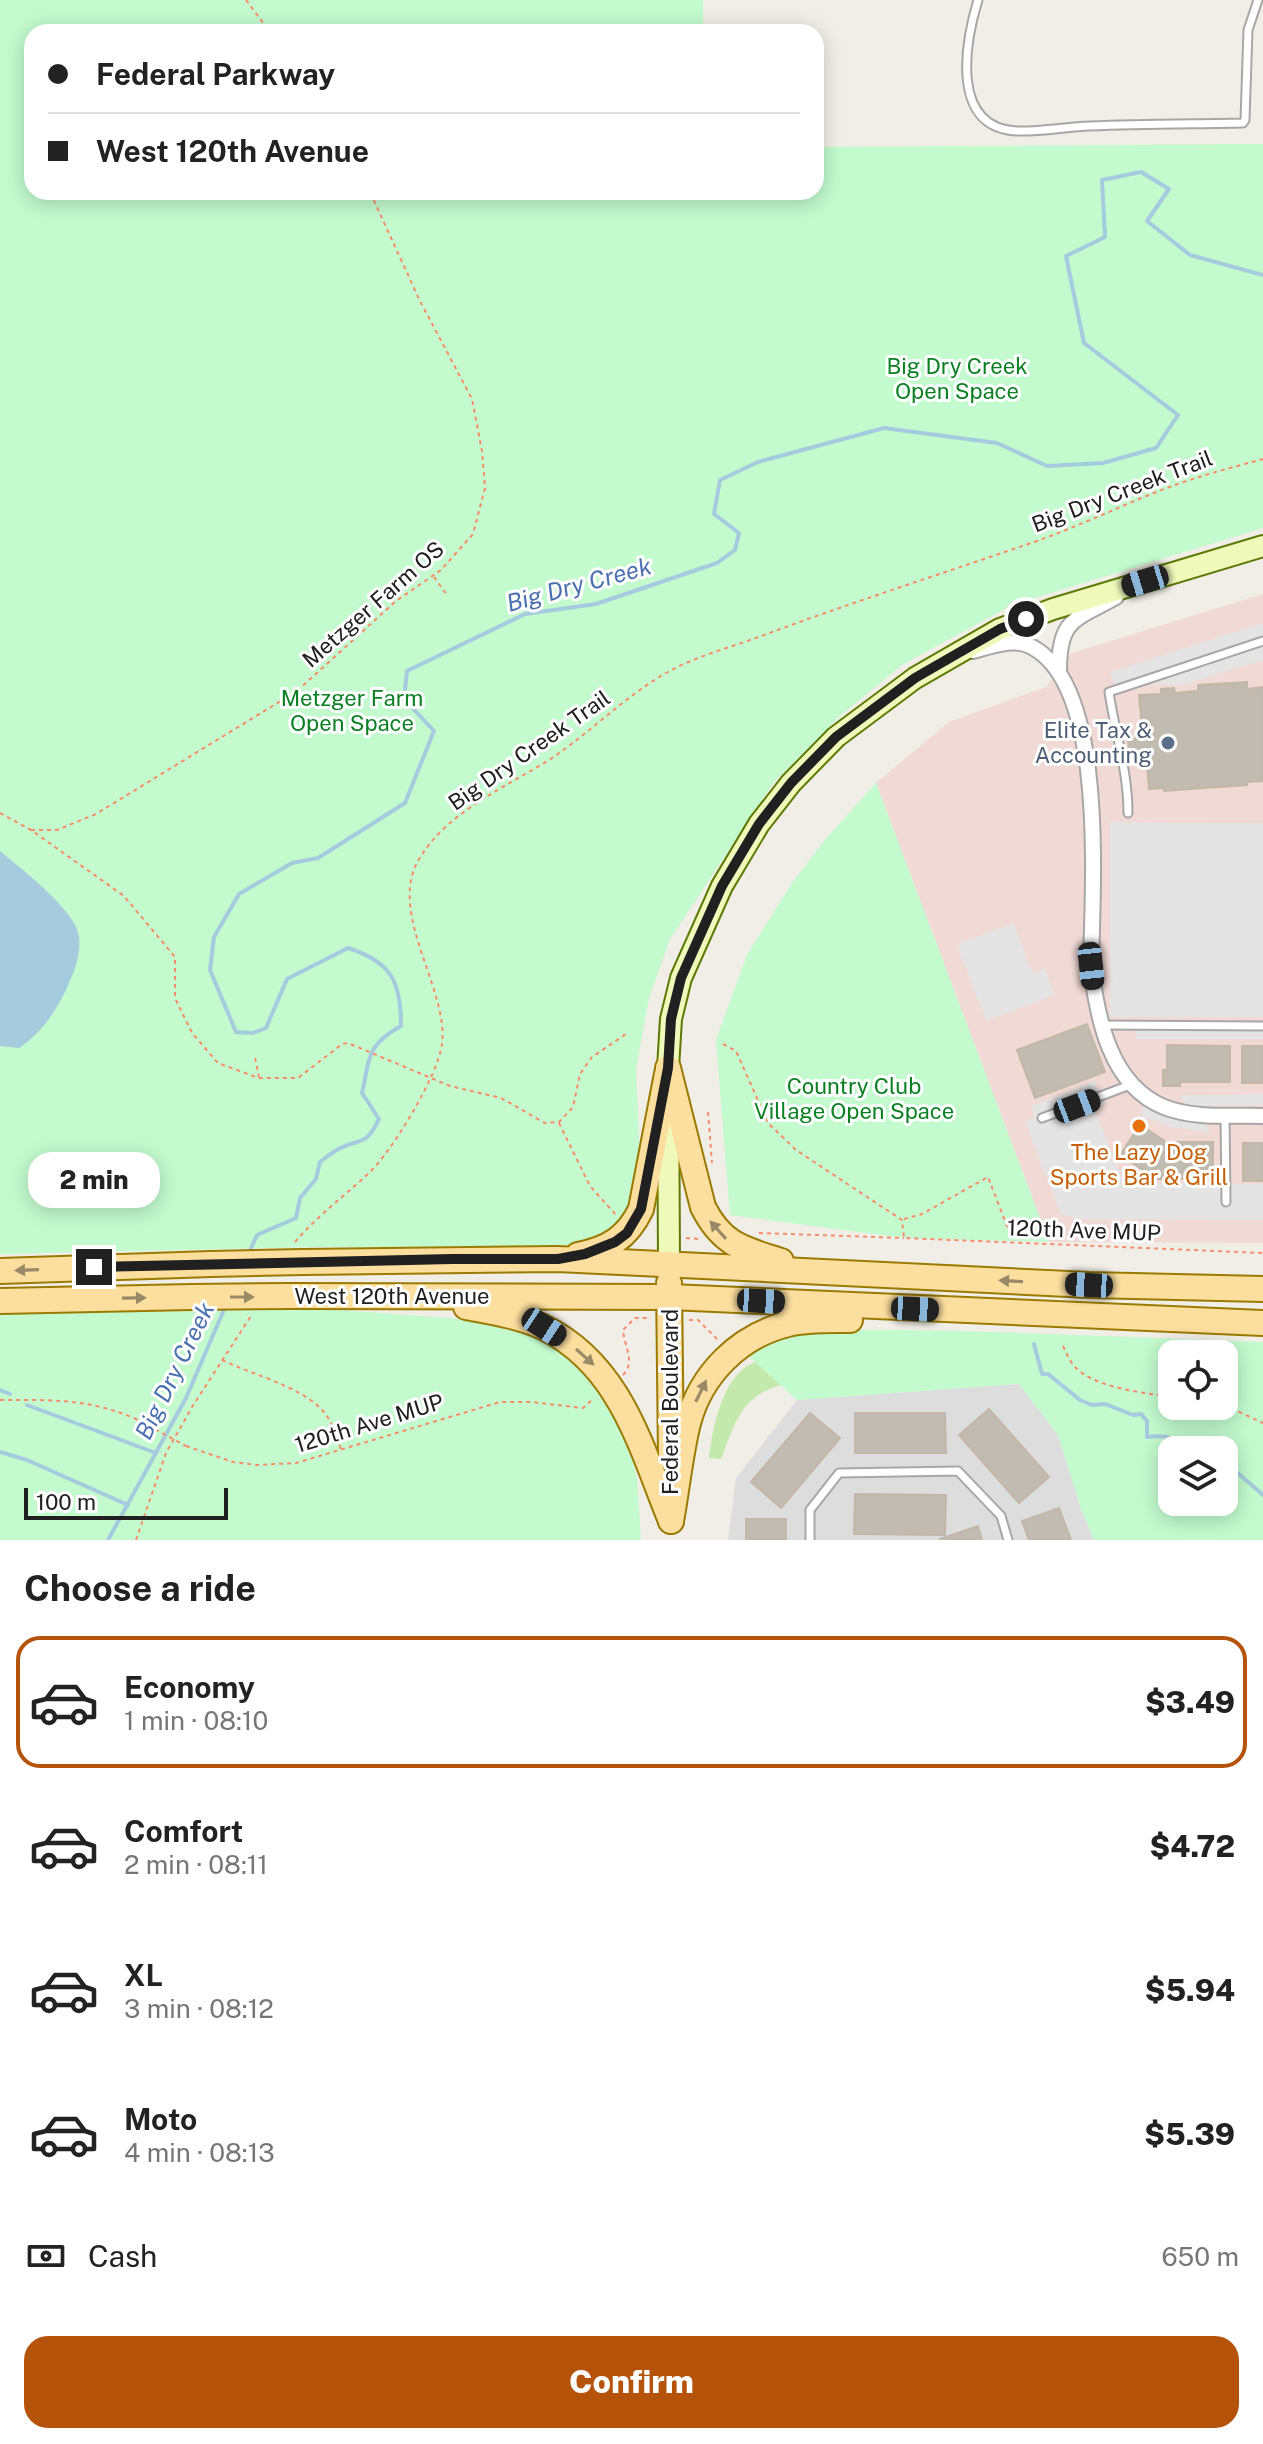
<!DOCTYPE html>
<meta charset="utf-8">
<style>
body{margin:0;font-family:"Public Sans",sans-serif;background:#f6f6f6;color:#222;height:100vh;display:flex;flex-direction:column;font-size:30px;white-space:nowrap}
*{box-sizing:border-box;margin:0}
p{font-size:26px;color:#767676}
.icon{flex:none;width:44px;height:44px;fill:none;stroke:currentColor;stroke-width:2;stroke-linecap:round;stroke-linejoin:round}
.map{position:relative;height:1540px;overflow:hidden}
.sheet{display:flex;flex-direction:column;background:#fff;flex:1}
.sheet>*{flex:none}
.banner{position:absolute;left:24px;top:24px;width:800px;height:176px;border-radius:24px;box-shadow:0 4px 20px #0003;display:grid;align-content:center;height:176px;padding:0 24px;background:#fff}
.buttons{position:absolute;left:1158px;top:1340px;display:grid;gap:16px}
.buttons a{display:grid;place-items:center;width:80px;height:80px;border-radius:16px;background:#fff;box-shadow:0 4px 20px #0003;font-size:40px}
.scale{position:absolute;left:24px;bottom:20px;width:204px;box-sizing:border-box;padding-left:8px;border:4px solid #202020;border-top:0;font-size:22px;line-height:28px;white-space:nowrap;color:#202020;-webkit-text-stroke:6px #fff;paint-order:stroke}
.end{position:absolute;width:36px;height:36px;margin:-18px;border:10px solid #202020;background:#fff;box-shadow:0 0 0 4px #fff}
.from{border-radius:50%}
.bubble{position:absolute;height:56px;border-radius:24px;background:#fff;box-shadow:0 4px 20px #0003;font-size:26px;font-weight:800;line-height:56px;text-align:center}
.car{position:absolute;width:24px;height:48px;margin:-24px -12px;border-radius:10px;box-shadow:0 0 6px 2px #0007;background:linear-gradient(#222 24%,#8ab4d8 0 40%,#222 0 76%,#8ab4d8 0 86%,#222 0)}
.banner b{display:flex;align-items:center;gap:28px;height:76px;font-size:30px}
.banner b+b{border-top:2px solid #e0e0e0}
.banner i{width:20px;height:20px;background:#222}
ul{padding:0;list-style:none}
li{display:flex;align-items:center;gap:24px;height:132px;margin:0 16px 12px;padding:0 8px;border:4px solid transparent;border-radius:24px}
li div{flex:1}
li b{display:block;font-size:30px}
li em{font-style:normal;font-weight:800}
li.selected{border-color:#b45309}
li>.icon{width:72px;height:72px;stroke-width:1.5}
h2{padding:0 24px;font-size:36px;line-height:96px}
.pay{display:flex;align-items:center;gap:20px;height:88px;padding:0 24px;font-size:30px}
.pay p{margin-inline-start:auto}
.cta{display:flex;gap:16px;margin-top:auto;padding:16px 24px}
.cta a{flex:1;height:92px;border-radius:24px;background:#b45309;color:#fff;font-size:32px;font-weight:800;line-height:92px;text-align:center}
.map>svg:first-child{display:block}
.residential{fill:#dedddd}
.commercial{fill:#f1dad5}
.grass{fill:#c3eaac}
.park{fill:#c3face;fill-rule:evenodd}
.parking{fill:#e4e4e4}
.water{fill:#a6cbde}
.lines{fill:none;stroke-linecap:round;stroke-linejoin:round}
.stream{stroke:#a6cbde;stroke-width:4}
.building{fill:#c1bbb2;stroke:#c2b7a8;stroke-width:2}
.lane-casing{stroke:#a7a7a7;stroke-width:11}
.street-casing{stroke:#a7a7a7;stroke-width:18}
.secondary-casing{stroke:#5e7904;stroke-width:24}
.primary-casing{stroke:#9b7a00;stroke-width:28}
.path{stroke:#fa8c6d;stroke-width:2;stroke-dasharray:4 4;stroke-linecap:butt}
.lane{stroke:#fff;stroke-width:7}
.street{stroke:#fff;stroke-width:14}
.secondary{stroke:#effaba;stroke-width:20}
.primary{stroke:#fcdf9f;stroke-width:24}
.primary-bridge-casing{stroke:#9b7a00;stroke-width:28;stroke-linecap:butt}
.path-bridge{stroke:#fa8c6d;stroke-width:2;stroke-dasharray:4 4;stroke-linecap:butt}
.primary-bridge{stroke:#fcdf9f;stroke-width:24}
.oneway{fill:#998966}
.route{stroke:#202020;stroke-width:10}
.service-dot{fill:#5c6f8a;stroke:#fff;stroke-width:3}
.food-dot{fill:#e8710a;stroke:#fff;stroke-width:3}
.labels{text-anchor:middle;stroke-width:6;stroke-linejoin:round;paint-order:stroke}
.park-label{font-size:22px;fill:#0b8023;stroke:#fff}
.street-label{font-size:22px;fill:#202020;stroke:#fff}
.service-label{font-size:22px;fill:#4e5e75;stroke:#fff;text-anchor:end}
.food-label{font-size:22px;fill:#c56008;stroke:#fff}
.water-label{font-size:24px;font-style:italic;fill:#4b71b0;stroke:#fff}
</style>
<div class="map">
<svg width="1263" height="1540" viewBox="0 0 1263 1540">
<rect width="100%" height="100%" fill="#f0eee6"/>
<path class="residential" d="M1019,1384L1058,1435L1081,1509L1094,1540H728L736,1478L797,1400Z"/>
<path class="commercial" d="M1263,594V1243L1049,1242L876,783L949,722L1046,687L1069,654Z"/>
<path class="grass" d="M767,1358L798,1380C744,1393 740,1409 721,1459L709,1458C712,1430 721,1387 743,1369C750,1363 759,1361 767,1358Z"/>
<g class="park">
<path d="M0,0H703V32H32V192H816V147L1263,144V528L1012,605L902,665L840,716L774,782L670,939L649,998L636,1069L643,1231L630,1249L312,1247L0,1254Z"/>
<path d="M876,783L1049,1242L904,1238L730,1215L716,1040L747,955L792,883L824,841Z"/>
<path d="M326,1309L487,1321L522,1328L559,1345L594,1374L626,1431L637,1479L641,1540H0V1314Z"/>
<path d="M802,1329L967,1331L1263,1342V1540H1094L1081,1509L1058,1435L1019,1384L797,1400L744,1352ZM1172,1354H1224V1406H1172ZM1172,1450H1224V1502H1172Z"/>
</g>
<g class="parking">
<path d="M1263,623V660L1183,685L1114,684L1110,672Z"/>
<path d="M1110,822L1263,823V1017H1110Z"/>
<path d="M1014,923L1032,973L1045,969L1055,995L986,1021L957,944Z"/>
<rect x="1136" y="1029" width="127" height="10"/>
<path d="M1095,1081L1104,1104L1094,1108L1121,1176L1132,1183L1263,1184V1220L1080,1219L1061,1214L1025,1122L1035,1117L1031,1106Z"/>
<path d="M1263,1094V1105L1185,1106L1180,1095Z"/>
<path d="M1143,1104L1165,1115L1204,1121L1210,1133L1167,1126L1142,1116Z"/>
</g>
<path class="water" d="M0,851C20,868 77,911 79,937C81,957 74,972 66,990C54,1014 41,1033 19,1048L0,1046Z"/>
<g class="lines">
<g class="stream">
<path d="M249,1253L257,1235L296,1218L300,1198L316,1179L320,1162C325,1158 331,1153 337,1150C358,1137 365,1149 379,1119L362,1093C370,1058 366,1045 401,1026C401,982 392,962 348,948L287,979L266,1028L253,1033L236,1032L210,970L214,937L239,894L292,863L318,858L405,803L434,731L404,699L407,671L525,614L596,604L717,563L735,550L739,533L714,514L720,480L758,462L884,428L997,443L1047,466L1103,463L1156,448L1178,415L1084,343L1066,256L1105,237L1102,180L1141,172L1169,189L1147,221L1190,255L1263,275"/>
<path d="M1034,1344L1042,1374H1048L1080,1400L1092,1405L1105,1404L1133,1415L1141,1414L1147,1421V1437C1165,1435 1178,1437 1190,1450"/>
<path d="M0,1390L10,1394"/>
<path d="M27,1405L156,1453"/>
<path d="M0,1452L27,1460L128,1505"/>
<path d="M1224,1461L1263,1495"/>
<path d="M108,1540L186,1398L226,1305"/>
</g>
</g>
<g class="building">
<path d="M1247,682V689L1263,687V781L1247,782V785L1164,791V788L1149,789L1146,753L1129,754L1128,739L1143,738L1139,695L1161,694V689L1174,688L1175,693L1198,691V685Z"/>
<path d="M1087,1024L1105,1072L1035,1098L1017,1050Z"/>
<path d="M1167,1045L1230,1046V1082H1180V1086H1163V1070H1167Z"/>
<rect x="1242" y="1046" width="21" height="37"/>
<path d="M1138,1120L1143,1121L1144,1127L1166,1142H1213V1179H1157L1120,1155L1136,1131L1132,1125Z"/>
<rect x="1243" y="1143" width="20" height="38"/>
<path d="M989,1409L1049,1477L1019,1503L959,1435Z"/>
<path d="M810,1413L840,1438L781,1508L751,1482Z"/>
<path d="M855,1413H945L946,1453H855Z"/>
<path d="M855,1494L946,1495L945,1535L854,1534Z"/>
<path d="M1059,1508L1071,1540H1029L1022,1521Z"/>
<rect x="746" y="1519" width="40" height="21"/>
<path d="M978,1526L982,1540H940V1539Z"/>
</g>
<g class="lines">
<g class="lane-casing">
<g id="lane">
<path d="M978,0C965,43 950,127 1016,131C1040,132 1065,127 1090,126C1141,124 1192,124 1243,123L1245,120L1248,30L1258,0"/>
<path d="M1128,813C1128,771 1115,733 1109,692L1263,641"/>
<path d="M1102,1025L1263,1026"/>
<path d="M1225,1115L1226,1202"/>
<path d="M1042,1118L1130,1085"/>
<path d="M810,1540V1510L839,1473L958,1471L1001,1516L1008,1540"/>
</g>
</g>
<g class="street-casing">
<g id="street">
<path d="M973,651C992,646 1014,637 1032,647C1108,687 1092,891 1091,966C1097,1018 1110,1085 1164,1107C1194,1119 1232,1115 1263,1116"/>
<path d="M1059,671C1059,618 1075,620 1116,597"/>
</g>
</g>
<g class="secondary-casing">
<path id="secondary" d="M669,1264L668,1068L671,1019L681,978L722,886L759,824L791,783L836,737L915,678L1000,629L1053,609L1263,546"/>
</g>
<g class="primary-casing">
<g id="primary">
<path d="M668,1068L703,1207C722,1245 743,1249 781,1261"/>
<path d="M578,1255C609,1249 628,1237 641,1209L667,1074"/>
<path d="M303,1262L558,1259L1089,1285L1263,1289"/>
<path d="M0,1271L211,1264"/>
<path d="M669,1283L671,1458"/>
<path d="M291,1296L670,1297L1263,1323"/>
<path d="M0,1301L192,1297"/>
<path d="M466,1307C492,1312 519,1316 543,1327C621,1365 641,1448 671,1521"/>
<path d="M671,1521C677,1489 680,1455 688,1423C701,1374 739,1336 788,1324C807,1319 830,1320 850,1320"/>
</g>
</g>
<g class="path">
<path d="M246,0L270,32"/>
<path d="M434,577L447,595"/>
<path d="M0,813L31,830L124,896L175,957V998L192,1033L218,1063L259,1078H298L342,1044L348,1043L450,1086L501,1098L545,1123L559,1122L573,1107L580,1074L592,1057L626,1034"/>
<path d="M31,830H57L96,814L297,691L396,601L441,570L473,534L485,488L482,451L472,399L420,301L370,192"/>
<path d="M723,1044L736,1051L768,1123L796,1150L902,1220L904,1238L1263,1253"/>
<path d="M255,1058L259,1077"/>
<path d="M708,1112L712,1163"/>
<path d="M559,1123L590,1186L616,1215"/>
<path d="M904,1219L922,1214L988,1177L1010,1234"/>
<path d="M759,1233L904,1238"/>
<path d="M686,1238L699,1239"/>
<path d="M295,1242C318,1215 346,1195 371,1171C394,1148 438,1075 442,1044C449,990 388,914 418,861C445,813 504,788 549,760C590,733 624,697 666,673C696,656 732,647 764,635C853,602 944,573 1034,542C1089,523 1141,495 1196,478C1218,471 1241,465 1263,459"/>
<path d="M689,1320H698L719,1341"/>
<path d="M1063,1346C1067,1354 1070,1362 1076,1368C1096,1388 1145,1393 1172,1397"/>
<path d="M222,1360C251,1374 295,1385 318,1406C331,1417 336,1434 341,1450"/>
<path d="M623,1375C636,1362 624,1346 623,1330L635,1318H651"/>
<path d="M0,1400C51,1400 85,1398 134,1418"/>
<path d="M1224,1405L1263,1423"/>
<path d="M186,1446L233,1462L256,1465L296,1463L500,1402H531L583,1408L593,1399"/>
<path d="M136,1540L166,1453L192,1407L251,1316"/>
</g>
<use href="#lane" class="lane"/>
<use href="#street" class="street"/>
<use href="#secondary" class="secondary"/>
<use href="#primary" class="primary"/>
<g class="primary-bridge-casing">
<g id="primary-bridge">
<path d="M211,1264L303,1262"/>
<path d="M192,1297L291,1296"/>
</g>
</g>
<path class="path-bridge" d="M134,1418L186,1446"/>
<use href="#primary-bridge" class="primary-bridge"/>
</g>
<defs><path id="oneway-solid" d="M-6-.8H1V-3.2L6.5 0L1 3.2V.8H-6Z" transform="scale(2)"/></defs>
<g class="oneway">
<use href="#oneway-solid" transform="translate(718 1230) rotate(-132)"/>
<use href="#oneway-solid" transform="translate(27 1270) rotate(178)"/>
<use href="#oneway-solid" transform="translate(1011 1281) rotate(-177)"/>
<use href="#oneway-solid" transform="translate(242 1297)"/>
<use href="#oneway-solid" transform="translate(134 1298) rotate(-1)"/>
<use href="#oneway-solid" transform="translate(585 1357) rotate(42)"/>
<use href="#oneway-solid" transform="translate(701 1391) rotate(-64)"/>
</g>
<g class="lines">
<path class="route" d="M94,1267L452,1259H558L585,1254L615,1242L627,1233L641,1209L668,1068L671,1019L681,978L722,886L759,824L791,783L836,737L915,678L1000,629L1026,619"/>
</g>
<circle class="service-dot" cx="1168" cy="743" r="8"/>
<circle class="food-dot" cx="1139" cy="1126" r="8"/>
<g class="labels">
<g class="park-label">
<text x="957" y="374">Big Dry Creek<tspan x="957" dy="25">Open Space</tspan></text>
<text x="352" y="706">Metzger Farm<tspan x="352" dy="25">Open Space</tspan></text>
<text x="854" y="1094">Country Club<tspan x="854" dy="25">Village Open Space</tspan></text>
</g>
<g class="street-label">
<text transform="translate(1122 491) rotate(-21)" y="8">Big Dry Creek Trail</text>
<text transform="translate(373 604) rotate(-41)" y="8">Metzger Farm OS</text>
<text transform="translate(529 750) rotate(-35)" y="8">Big Dry Creek Trail</text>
<text transform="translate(1084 1230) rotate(2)" y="8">120th Ave MUP</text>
<text x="392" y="1304">West 120th Avenue</text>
<text transform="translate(670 1402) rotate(-90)" y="8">Federal Boulevard</text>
<text transform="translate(369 1423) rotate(-17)" y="8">120th Ave MUP</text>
</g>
<g class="service-label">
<text x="1152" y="738">Elite Tax &amp;<tspan x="1152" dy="25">Accounting</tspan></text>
</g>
<g class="food-label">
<text x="1139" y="1160">The Lazy Dog<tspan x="1139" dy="25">Sports Bar &amp; Grill</tspan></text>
</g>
<g class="water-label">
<text transform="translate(579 585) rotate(-15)" y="8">Big Dry Creek</text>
<text transform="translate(175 1371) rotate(-64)" y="8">Big Dry Creek</text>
</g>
</g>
</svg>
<div class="buttons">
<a><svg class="icon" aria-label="locate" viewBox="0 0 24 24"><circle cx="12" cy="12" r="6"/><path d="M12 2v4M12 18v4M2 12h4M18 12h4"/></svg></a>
<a><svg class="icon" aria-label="layers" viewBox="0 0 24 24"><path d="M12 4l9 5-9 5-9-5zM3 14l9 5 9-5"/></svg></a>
</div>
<div class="scale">100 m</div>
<i class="end from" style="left:1026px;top:619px"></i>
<i class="end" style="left:94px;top:1267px"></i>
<div class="bubble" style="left:28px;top:1152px;width:132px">2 min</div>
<i class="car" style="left:1145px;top:581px;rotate:253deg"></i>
<i class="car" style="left:1091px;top:966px;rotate:174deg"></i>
<i class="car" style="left:1077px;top:1106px;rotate:69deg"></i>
<i class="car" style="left:1089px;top:1285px;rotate:273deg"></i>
<i class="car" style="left:761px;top:1301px;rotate:93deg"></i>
<i class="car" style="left:915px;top:1309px;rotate:93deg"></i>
<i class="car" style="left:544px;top:1327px;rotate:123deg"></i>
<div class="banner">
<b><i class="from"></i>Federal Parkway</b>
<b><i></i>West 120th Avenue</b>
</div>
</div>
<section class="sheet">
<h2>Choose a ride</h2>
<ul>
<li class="selected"><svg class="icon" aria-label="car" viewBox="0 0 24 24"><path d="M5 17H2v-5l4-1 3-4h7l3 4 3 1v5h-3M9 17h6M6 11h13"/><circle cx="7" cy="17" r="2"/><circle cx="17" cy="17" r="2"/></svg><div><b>Economy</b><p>1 min · 08:10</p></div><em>$3.49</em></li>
<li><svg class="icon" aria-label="car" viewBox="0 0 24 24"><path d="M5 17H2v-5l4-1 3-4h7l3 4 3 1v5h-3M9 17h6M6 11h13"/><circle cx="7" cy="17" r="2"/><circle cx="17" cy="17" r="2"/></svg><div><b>Comfort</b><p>2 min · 08:11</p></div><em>$4.72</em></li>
<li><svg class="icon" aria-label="car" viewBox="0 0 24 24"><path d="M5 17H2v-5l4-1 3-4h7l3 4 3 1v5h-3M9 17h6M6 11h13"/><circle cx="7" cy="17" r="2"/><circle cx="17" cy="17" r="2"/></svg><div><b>XL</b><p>3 min · 08:12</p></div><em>$5.94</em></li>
<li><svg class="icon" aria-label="car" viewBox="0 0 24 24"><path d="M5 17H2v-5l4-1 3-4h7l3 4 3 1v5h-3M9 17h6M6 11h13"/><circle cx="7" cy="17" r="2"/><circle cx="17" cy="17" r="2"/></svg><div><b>Moto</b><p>4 min · 08:13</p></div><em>$5.39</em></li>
</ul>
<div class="pay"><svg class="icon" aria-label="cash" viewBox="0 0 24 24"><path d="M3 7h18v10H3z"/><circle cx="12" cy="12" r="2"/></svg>Cash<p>650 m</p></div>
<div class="cta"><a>Confirm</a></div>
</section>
